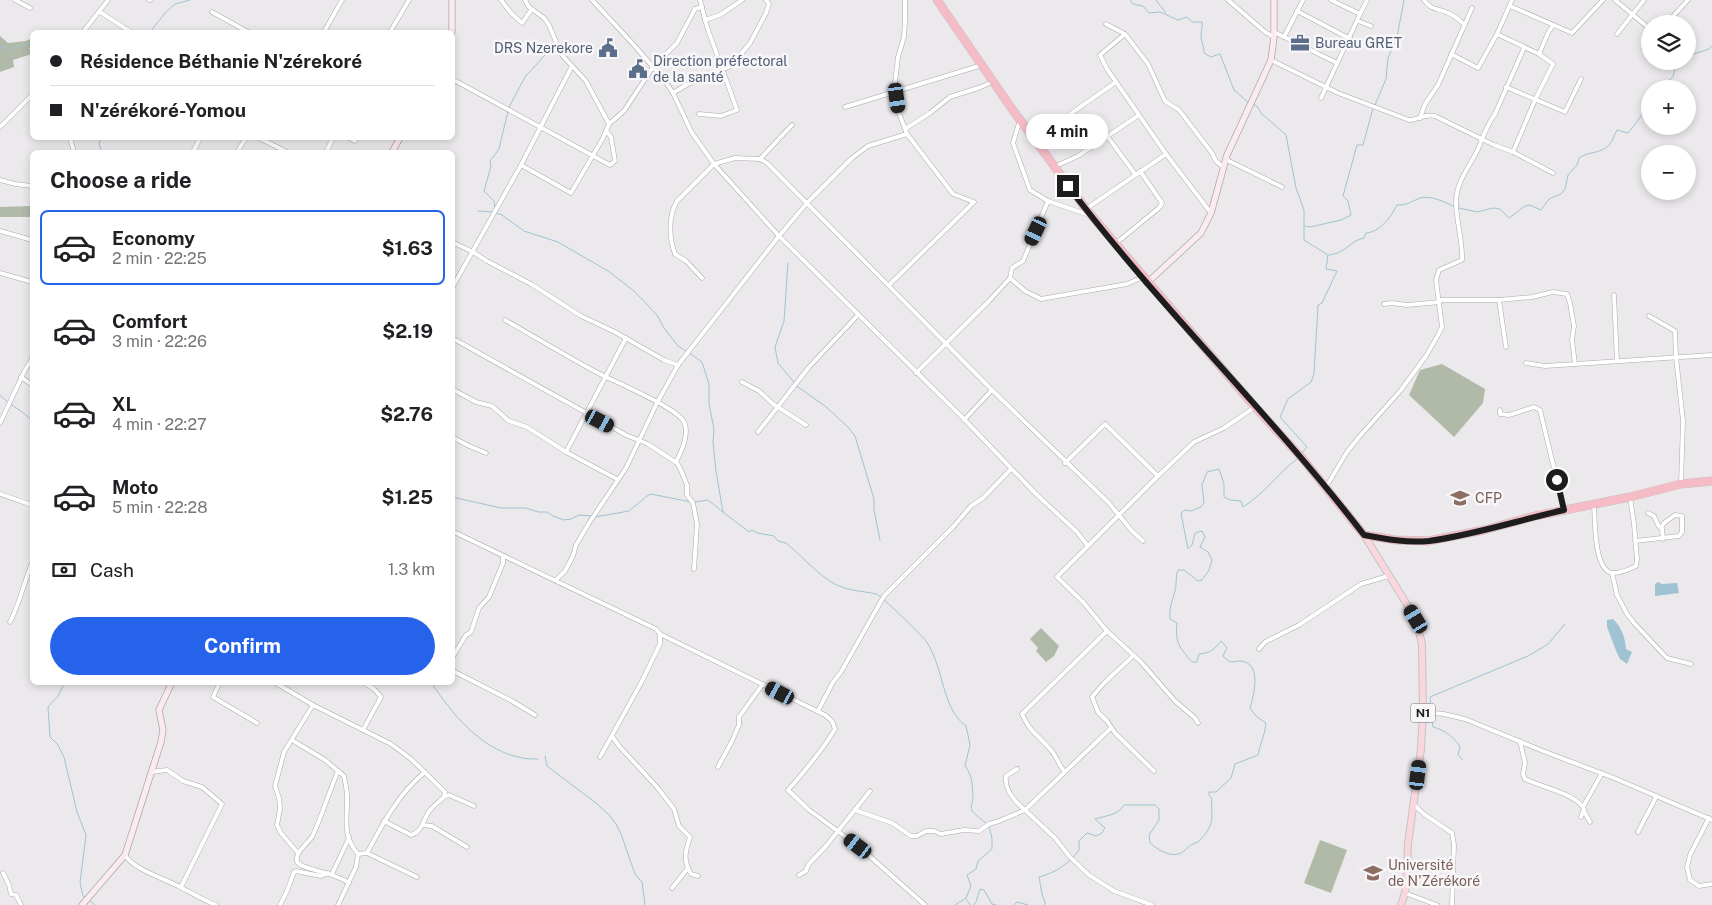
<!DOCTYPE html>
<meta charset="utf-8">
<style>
body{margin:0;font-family:"Public Sans",sans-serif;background:#f6f6f6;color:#202124;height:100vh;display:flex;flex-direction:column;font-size:19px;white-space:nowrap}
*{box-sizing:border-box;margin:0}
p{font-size:16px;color:#757577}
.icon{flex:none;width:28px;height:28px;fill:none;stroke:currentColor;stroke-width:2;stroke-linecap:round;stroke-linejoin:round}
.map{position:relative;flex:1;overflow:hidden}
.drawer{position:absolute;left:30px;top:150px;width:425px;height:535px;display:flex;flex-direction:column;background:#fff;border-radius:8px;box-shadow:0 2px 8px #0003}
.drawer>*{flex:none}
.guide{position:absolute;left:30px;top:30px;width:425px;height:110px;border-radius:8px;box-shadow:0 2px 8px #0003;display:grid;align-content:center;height:110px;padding:0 20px;background:#fff}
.buttons{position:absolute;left:1641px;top:15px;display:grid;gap:10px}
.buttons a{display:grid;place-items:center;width:55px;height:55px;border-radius:50%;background:#fff;box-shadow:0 2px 8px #0003;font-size:25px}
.end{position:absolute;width:22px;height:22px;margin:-11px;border:6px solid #1e1d1e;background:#fff;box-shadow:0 0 0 2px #fff}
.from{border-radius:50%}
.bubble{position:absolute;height:35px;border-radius:18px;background:#fff;box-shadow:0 2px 8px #0003;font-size:16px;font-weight:700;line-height:35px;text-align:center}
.car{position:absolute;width:15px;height:30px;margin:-15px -8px;border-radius:6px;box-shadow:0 0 4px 1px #0007;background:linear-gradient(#222 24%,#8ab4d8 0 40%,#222 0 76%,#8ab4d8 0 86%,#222 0)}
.guide b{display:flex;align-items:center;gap:18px;height:48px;font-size:19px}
.guide b+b{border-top:1px solid #e0e0e0}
.guide i{width:12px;height:12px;background:#202124}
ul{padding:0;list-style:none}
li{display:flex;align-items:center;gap:15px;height:75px;margin:0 10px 8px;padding:0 10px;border:2px solid transparent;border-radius:8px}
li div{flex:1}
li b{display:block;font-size:19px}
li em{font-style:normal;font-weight:700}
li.selected{border-color:#2563eb}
li>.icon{width:45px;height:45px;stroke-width:1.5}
h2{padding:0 20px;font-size:22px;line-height:60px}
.pay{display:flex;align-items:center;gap:12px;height:55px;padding:0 20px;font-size:19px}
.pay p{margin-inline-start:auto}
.action{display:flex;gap:10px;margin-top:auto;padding:10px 20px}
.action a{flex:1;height:58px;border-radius:30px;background:#2563eb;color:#fff;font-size:20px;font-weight:700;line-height:58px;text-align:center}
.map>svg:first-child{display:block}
.green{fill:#b1baa8}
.water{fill:#9fc3d3}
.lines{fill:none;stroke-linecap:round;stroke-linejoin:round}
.stream{stroke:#9fc3d3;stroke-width:1}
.street-casing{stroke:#aba8ab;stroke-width:5}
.secondary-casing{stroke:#aba8ab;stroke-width:7}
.primary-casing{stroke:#c4c4c4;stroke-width:8}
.highway-casing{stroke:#c4c4c4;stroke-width:9}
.street{stroke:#fff;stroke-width:4}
.secondary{stroke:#fcebee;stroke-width:5.5}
.primary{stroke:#f9d7dc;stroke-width:6}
.highway{stroke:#f5bcc5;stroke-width:8}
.route{stroke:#1e1d1e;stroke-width:6}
.labels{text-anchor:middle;stroke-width:5;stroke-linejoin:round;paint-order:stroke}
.shield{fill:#f9f6f9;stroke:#605e60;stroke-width:1}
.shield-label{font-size:12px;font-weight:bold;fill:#1e1d1e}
.service-label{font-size:14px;fill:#4e5e75;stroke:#f9f6f9;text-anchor:start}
.education-label{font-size:14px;fill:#785e54;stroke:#f9f6f9;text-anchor:start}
</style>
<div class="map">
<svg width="1712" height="905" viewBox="0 0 1712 905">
<rect width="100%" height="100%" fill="#ece9ec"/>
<g class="green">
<path d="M0,36L8,43L26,41L32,38V47L29,48L32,54L13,60L14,67L0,72Z"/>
<path d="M32,206V217H0V207Z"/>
<path d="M1442,364L1485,389L1483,403L1454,437L1409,395L1420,370Z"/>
<path d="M1041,628L1059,646L1054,656L1046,662L1036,651L1038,648L1030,639Z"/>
<path d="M1320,840L1347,850L1331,893L1304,883Z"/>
</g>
<g class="water">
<path d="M1658,582L1662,584L1677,583L1679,593L1655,596V584Z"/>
<path d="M1613,619C1622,628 1625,637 1626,649L1632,652L1627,664L1620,659L1617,653L1607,627V620Z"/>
</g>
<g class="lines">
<g class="stream">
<path d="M1130,0L1133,4L1143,6L1149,13L1160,12L1178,20L1187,17L1192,22H1202C1203,27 1201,30 1201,35C1201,42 1204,45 1204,53L1211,57L1220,54L1234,90L1249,103"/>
<path d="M1156,0L1166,13"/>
<path d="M150,32L165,13L175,4L190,0"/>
<path d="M0,47H6L8,49L32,43"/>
<path d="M1688,56L1709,49L1712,46"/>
<path d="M1657,89L1673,77L1675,68L1680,61"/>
<path d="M1252,104L1257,106L1261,113L1286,135L1296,188L1304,210V240L1328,255L1326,269L1337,271L1322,303L1318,305L1314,374L1311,382L1288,399L1280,417L1307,447L1301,454"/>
<path d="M1375,105L1386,79L1388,58L1397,37L1404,0"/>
<path d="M509,107L525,77L545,55"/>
<path d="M101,138L99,144L102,152"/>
<path d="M495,208L494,201L484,191L491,166L490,161L499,149L508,111"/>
<path d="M1459,208L1477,212L1493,208L1500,209L1509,218L1525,206L1530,205L1541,210L1549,199L1561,194L1565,189L1568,175L1577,165L1579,158C1589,151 1601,154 1609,145C1613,141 1614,135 1617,130L1628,133C1632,128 1642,116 1644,111C1646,105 1646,101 1650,95"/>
<path d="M478,211L492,212"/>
<path d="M496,213L502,215L524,231L558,242L608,271L634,291L657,315L664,328L678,346L686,351"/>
<path d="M1305,226L1310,227L1341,220L1351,215L1348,201L1343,196L1357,145H1363L1373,108"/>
<path d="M1329,255C1347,253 1349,241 1364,238L1366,233C1380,232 1391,217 1397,205C1409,205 1410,202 1420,198C1431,195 1445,202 1455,207"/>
<path d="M788,263L784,321L775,347L778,363L798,387L825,406L848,427L855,436L874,499V510L880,540"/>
<path d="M689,353L702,362L709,384V404L714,429L713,442L716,471L723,512L749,532L752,530L757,533L774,536L778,541L786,543C802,556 818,575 835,584C848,591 863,591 876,594C882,596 920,634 926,641C944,666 941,708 966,726L970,745L965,766C973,776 972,785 973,797C973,803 969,807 973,812C976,816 982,820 986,823"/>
<path d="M0,395C10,406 23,410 32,421"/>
<path d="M452,497L501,508H526L538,512H547L553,516L564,520L571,519L579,515L591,516"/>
<path d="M695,502L708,500L723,512"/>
<path d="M595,517L629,511L647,496L651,494L691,502"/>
<path d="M65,682L58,696L48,707L50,737L58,745L64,757L77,812L86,835L80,883L83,896L86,898"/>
<path d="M431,682C451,713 481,749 518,757C525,759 531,759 538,759"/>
<path d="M1431,711L1430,697L1528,656L1548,644L1565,624"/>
<path d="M1431,715L1433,727C1445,730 1453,737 1460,746L1458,755L1463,760"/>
<path d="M545,756L547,766L596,803L609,815L616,824L621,834L635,874L642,882L645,905"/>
<path d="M966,899L970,905"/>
<path d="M89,900L95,905"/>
<path d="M955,905L966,898L971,886L967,875L976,869L978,861L992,849V838L989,826"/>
<path d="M973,905L976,902L980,889L984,890L992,904L996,905"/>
<path d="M1014,905L1017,902L1028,905"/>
<path d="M1045,905V902L1042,894L1039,877C1055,873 1070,863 1079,850V841L1087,833L1096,836L1102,833L1105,828L1095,819C1107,815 1117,816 1124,805H1155L1159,809V820L1149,835L1150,843C1157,849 1170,858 1181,853C1189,848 1186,846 1198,842C1205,835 1212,827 1212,816C1212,810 1211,806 1212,799L1209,795V792H1216L1231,778L1235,764L1258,755C1260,744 1265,735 1266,723L1257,717L1250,708C1254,695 1262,663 1241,661C1232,661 1231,665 1223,656L1227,648L1221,641C1214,650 1210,653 1199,654L1197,662H1192C1179,647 1175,643 1177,623L1170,619C1169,609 1172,601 1175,591C1177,584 1175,577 1178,570H1184L1198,581L1202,580L1209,570L1212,560L1208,552L1200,547L1205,537L1202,531L1195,533L1192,545L1188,549L1181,513L1185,510L1191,511L1201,507L1204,503L1202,485L1207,472L1219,469L1224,484V497L1230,500L1241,501L1243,507C1264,494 1278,473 1297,459"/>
</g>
<g class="street-casing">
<g id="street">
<path d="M15,0L30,8"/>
<path d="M149,0H150"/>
<path d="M501,0L511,13L522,23L532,9"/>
<path d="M525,0L529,7L544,18L549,25L561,54L586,81L609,124"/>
<path d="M592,0L634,45L665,81L673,93L692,133L714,164L779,236L962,417L1035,493L1077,532L1088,546"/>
<path d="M1228,0L1265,32L1274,37"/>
<path d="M1424,0C1433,12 1437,7 1448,13C1454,15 1459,20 1464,24"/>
<path d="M1512,0L1497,34L1539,54L1553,64L1535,100L1513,152"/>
<path d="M1615,0L1650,29"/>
<path d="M1510,6L1572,33L1603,0"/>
<path d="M1297,11L1358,43"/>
<path d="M100,12L131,32"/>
<path d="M212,12L248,32"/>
<path d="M1360,14L1367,0"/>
<path d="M705,20L720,15L742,0"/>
<path d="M1358,21L1371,26"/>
<path d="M1106,24L1125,34L1148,64L1165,101L1179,110L1212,153L1216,161L1223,167"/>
<path d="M1666,24L1688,0"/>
<path d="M83,32L108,0"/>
<path d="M324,32L342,0"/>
<path d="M390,32L409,0"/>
<path d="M1274,32L1337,63"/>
<path d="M1125,34L1100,55L1107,69L1166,154L1211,213"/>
<path d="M1617,34L1644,0"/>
<path d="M1284,37L1303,0"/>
<path d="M1644,49L1650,42"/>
<path d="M1451,54L1478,68L1497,34"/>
<path d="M1539,54L1548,33L1553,25"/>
<path d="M1271,60L1338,93L1409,120C1418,120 1426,113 1435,116L1494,145L1513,152L1553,173"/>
<path d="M452,79L610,165L615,161L611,137L606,131"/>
<path d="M1506,87L1565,112L1581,79"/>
<path d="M673,93L688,84L731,66L750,43L766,13L769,4L766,0"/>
<path d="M1321,98L1360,14L1331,0"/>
<path d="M845,107L982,65"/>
<path d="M699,114L721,116L737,110L707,27L700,0"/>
<path d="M1420,118L1425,104L1438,85L1472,8"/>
<path d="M1020,120L1013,143L1030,190L1048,201L1089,215"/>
<path d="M0,127L32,95"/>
<path d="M905,129L930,113L950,97L981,87L994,81"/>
<path d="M1107,136L1135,174"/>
<path d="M70,138L74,152"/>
<path d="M259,138L287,152"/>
<path d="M349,138L355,141"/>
<path d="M1039,146L1052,136L1056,124L1116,82"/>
<path d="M193,152L200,138"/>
<path d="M237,152L246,138"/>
<path d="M326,152L333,138"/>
<path d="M760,159L792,125"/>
<path d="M1225,159L1282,187"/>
<path d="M521,165L571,193L603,138L609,124L624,111L653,67L677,43L695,9L702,7"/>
<path d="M1054,167L1078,156L1139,115"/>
<path d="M0,180L15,184L32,186"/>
<path d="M1086,209L1166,154"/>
<path d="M0,231L32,240"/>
<path d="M452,242L473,252L487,261L531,284L581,316L615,332L664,360L678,365"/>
<path d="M1115,244L1160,207L1162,203L1140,171"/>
<path d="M0,273L32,282"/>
<path d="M702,278L686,261L675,254C669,238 668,216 677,201L714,164L735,158L760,159L767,163L992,390L1108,502L1132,531L1143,541"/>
<path d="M1010,278L1025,291L1041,299L1127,284L1143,277"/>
<path d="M889,285L974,202L953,194L907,134L899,113L895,83L898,57L904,37L905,21V0"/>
<path d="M452,288L521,165L572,66"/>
<path d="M1614,295L1617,361"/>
<path d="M1440,300H1499L1532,297L1553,292L1567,294L1570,303L1574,326L1572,340L1575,364"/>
<path d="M1499,300L1506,347"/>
<path d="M1384,304L1392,303L1407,305L1440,302"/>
<path d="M1649,316L1675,331L1676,357L1683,421L1681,484"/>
<path d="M505,320C537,338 569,358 602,375C618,383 677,408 684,422C690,434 681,452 676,462"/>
<path d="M452,338L626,435L648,444L677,463L680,468L687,485V495L693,503L697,524L694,569"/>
<path d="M1526,363L1545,366L1712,355"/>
<path d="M916,373L989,301L1010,278L1012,268L1023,261L1048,201"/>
<path d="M21,377L32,385"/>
<path d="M742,382L759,391L773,404L806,425"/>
<path d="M452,389L476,402L492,406L509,421L527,427L566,452L617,479"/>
<path d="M1500,410V414L1509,415L1534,407L1540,410L1564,510"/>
<path d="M964,420L992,390"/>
<path d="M0,423L25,370L32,359"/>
<path d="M758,432L809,367L858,315"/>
<path d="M452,437L469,446L486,453"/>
<path d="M566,452L626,338"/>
<path d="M1065,463L1105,424L1158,476"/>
<path d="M1326,487L1347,452L1359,437L1401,390L1426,356L1438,335L1442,327L1436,280L1439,270L1462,260C1463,241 1456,221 1456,202C1456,182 1470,166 1478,149C1483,136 1487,125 1495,114L1524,48"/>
<path d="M0,494L32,505"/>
<path d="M1594,505C1595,520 1594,564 1609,572C1616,575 1630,569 1636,566L1637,560L1634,524L1630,497"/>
<path d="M1648,513L1654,516L1658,525L1662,529L1663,539"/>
<path d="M452,531L656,629L660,634L825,715L832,721L835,729C822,751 805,771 788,790L809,810L858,846L925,905"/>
<path d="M1635,541L1679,536L1682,532V516L1675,515L1664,523L1661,528"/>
<path d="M1612,573L1617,595L1627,614L1634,623L1667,658L1691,664"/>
<path d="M556,580L565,571L573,556L576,545L589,523L626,468L657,403L678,365L779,236L807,203L852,158L868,146L907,134"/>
<path d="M10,622C20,603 24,582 32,563"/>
<path d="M1259,649L1265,642L1299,625L1361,584L1388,576"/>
<path d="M1133,656L1104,683L1092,697L1098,712L1107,721L1115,733L1154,771"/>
<path d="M452,658L466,635L471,632L479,608L489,597L503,563V556"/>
<path d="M452,668L453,671L512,701L535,715"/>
<path d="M220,682L213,697L257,723"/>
<path d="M274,682L313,705L391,744L411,759L445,792L444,797C440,801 435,804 431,809C423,817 424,831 411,835L384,821"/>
<path d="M818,711L833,682L841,672L884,596L953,527L971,506L983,498L1011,469"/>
<path d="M1423,712L1444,714L1465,719L1543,751L1614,778L1712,820"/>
<path d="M1198,723L1195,718L1175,701L1141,662L1107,631L1083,602L1057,577L1158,476L1194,442L1224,428L1255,407"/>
<path d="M1111,728L1025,810L1055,838L1070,857L1089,875L1114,891L1152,905"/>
<path d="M363,730L381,697L374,689L363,682"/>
<path d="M612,736L619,746L657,787L674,809L679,826L690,837C685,852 683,860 691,874L698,876"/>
<path d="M292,740L325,760L344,776C345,783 347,789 347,796C348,819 341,834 358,854L356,867L338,905"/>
<path d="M1520,741L1525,763L1523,774L1525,779C1541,787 1577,794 1584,809L1581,817"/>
<path d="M600,757L641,683L660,644V634"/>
<path d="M718,767L732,741L739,725V717L763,684"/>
<path d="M338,771C329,792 322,816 312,837C308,843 292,855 298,863C305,870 336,873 349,883"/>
<path d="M1064,771C1058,764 1056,754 1049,748C1038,735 1029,731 1022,714L1107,631"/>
<path d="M151,772L167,770L183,781L202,787L222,804L181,887"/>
<path d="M444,797L449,795L474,806"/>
<path d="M1413,804L1424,814L1452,833L1454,845L1452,905"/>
<path d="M1583,807L1602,773"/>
<path d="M855,810L892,823L911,836H917L926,831H934L941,834L964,830L979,831L989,824L999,821L1025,810C1014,801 1004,790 1006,776L1017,769"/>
<path d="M1584,811L1590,822"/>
<path d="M1709,818L1690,855L1687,867L1690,880L1699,886L1712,884"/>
<path d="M423,825L432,826L467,847"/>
<path d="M1638,832L1656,797"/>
<path d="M298,853L281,833L277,825L280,809L279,798L275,786L284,752L313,705"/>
<path d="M367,853C383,823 399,793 425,772"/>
<path d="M358,854L367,853L417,877"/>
<path d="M125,855C133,869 163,878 178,886C191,892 202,900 216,905"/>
<path d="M3,873L9,885L11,894L16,895L21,905"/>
<path d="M332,874L349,838"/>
<path d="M799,875L806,871L808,865L826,846L870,791"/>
<path d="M672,888L688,868"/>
<path d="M1405,893L1437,905"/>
<path d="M280,905L287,891L294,872L296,871L321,876L328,873"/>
</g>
</g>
<g class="secondary-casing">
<g id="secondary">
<path d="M452,32V0"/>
<path d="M392,152L400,138"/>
<path d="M1147,283L1201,233L1211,213L1227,155L1271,60L1274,37V0"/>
<path d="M82,905L125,855L161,742L163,730L159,710L172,682"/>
</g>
</g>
<g class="primary-casing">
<path id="primary" d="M1364,535L1416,619L1422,644L1423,712L1421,749L1408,844L1407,871L1405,893L1401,905"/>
</g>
<g class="highway-casing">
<path id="highway" d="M937,0L1012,109L1086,209L1255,407L1302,458L1364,535L1396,540L1428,541L1484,530L1535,516L1630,497L1681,484L1712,481"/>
</g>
<use href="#street" class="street"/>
<use href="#secondary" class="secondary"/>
<use href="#primary" class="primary"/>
<use href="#highway" class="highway"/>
</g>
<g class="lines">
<path class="route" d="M1068,186C1160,308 1271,414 1364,535C1385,539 1407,543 1429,541C1474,535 1519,520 1564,510L1557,480"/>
</g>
<defs>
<g id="office-bare" transform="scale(1.5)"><path d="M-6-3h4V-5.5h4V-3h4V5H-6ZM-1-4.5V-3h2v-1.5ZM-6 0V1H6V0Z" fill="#5c6f8a" stroke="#f9f6f9" stroke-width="2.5" paint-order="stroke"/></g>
<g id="civic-bare" transform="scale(1.5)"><path d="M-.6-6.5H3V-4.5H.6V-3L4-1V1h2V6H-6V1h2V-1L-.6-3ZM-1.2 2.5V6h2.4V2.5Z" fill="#5c6f8a" stroke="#f9f6f9" stroke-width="2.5" paint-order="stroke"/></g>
<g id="school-bare" transform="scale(1.5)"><path d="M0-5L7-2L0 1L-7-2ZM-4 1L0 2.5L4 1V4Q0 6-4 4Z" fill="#8d6e63" stroke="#f9f6f9" stroke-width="2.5" paint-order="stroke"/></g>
<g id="university-bare" transform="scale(1.5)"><path d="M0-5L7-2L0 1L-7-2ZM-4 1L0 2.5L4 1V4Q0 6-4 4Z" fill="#8d6e63" stroke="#f9f6f9" stroke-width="2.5" paint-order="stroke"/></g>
</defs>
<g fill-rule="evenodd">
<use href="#office-bare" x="1300" y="43"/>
<use href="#civic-bare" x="608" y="48"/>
<use href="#civic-bare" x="638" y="69"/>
<use href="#school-bare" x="1460" y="498"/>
<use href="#university-bare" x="1373" y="873"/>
</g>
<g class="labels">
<rect class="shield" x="1410.5" y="703.5" width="25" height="19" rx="4"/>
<g class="shield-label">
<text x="1423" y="717">N1</text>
</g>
<g class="service-label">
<text x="1315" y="48">Bureau GRET</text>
<text x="593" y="53" text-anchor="end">DRS Nzerekore</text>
<text x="653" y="66">Direction préfectoral<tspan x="653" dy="16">de la santé</tspan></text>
</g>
<g class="education-label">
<text x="1475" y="503">CFP</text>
<text x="1388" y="870">Université<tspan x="1388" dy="16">de N'Zérékoré</tspan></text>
</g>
</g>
</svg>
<div class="buttons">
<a><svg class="icon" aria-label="layers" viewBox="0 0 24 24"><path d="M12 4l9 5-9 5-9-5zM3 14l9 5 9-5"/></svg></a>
<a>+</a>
<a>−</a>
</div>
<i class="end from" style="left:1557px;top:480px"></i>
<i class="end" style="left:1068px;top:186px"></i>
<div class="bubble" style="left:1026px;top:114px;width:82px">4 min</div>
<i class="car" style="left:897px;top:98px;rotate:172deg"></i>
<i class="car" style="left:1036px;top:231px;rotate:205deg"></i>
<i class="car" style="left:600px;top:421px;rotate:118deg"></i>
<i class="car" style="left:1416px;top:619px;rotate:329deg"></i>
<i class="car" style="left:780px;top:693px;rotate:298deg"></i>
<i class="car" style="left:1418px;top:775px;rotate:7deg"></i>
<i class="car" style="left:858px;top:846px;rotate:307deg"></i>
<div class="guide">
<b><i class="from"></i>Résidence Béthanie N'zérekoré</b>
<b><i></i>N'zérékoré-Yomou</b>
</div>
<section class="drawer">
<h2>Choose a ride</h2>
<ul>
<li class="selected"><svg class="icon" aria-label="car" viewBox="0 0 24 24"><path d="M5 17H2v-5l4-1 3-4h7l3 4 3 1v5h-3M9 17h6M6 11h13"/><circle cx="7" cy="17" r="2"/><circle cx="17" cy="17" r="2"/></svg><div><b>Economy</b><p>2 min · 22:25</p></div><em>$1.63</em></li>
<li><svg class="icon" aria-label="car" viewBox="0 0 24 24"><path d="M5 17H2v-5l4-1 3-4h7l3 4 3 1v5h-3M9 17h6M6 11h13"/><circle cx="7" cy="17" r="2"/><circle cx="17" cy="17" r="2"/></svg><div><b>Comfort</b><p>3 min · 22:26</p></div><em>$2.19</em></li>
<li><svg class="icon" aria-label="car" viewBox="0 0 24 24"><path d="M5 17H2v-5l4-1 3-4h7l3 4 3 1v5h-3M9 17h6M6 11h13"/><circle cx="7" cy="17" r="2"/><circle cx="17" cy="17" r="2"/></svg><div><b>XL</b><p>4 min · 22:27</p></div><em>$2.76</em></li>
<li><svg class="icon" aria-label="car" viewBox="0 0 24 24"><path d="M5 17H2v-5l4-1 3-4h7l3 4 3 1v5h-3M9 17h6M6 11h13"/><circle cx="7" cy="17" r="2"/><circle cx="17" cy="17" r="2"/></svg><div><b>Moto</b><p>5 min · 22:28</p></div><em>$1.25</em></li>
</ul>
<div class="pay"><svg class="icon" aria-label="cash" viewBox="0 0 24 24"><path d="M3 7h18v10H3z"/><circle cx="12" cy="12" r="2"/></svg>Cash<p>1.3 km</p></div>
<div class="action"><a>Confirm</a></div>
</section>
</div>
